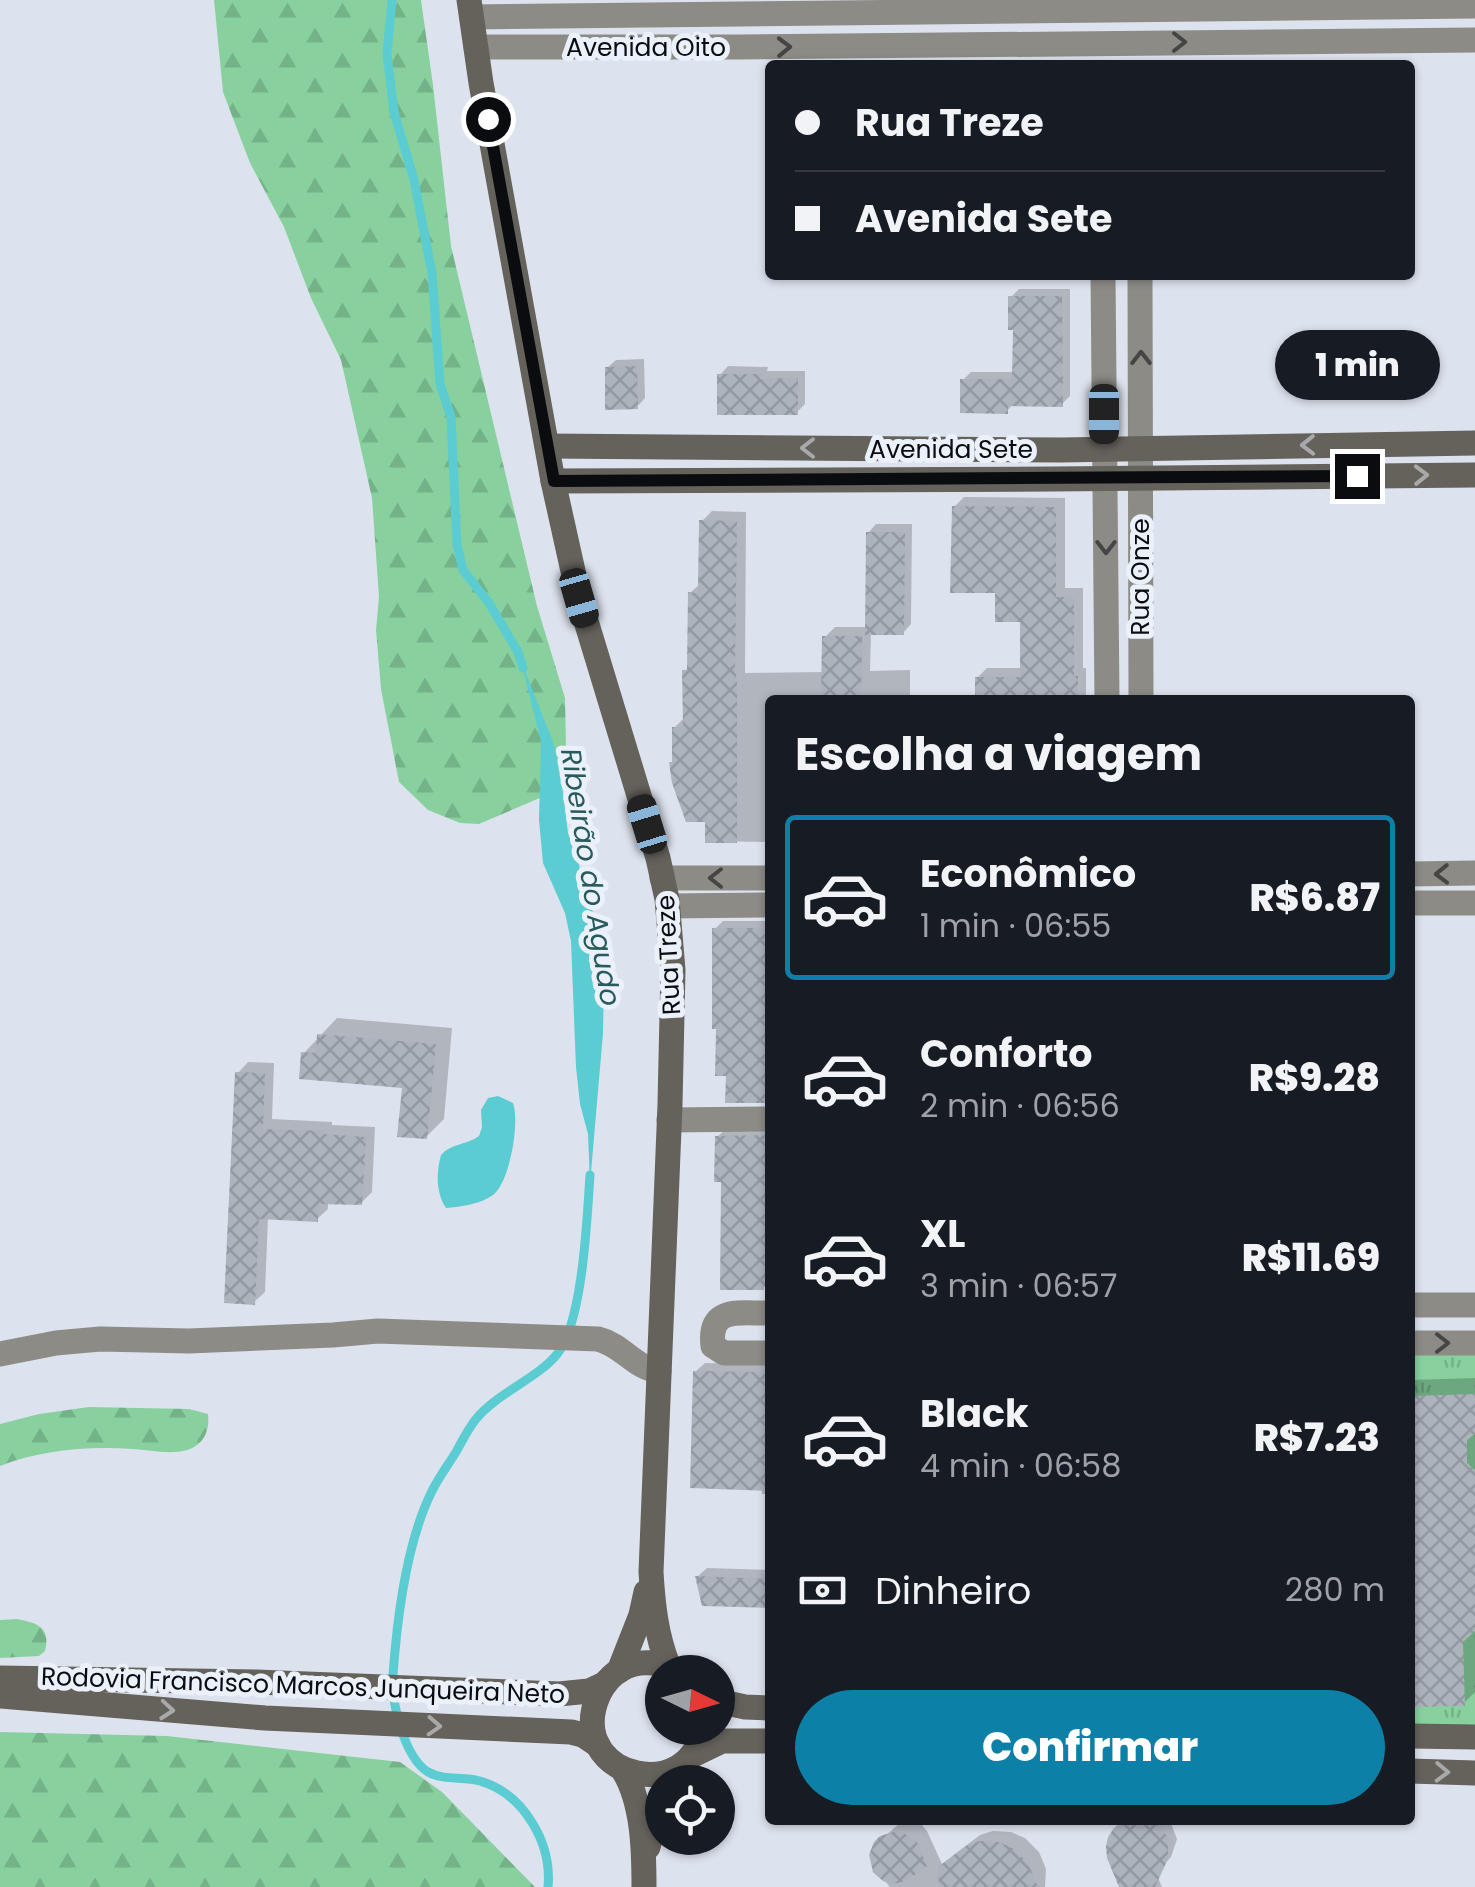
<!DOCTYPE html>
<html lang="pt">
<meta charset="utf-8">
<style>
body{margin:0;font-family:Poppins,sans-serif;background:#242831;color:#f1f3f6;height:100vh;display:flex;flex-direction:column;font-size:38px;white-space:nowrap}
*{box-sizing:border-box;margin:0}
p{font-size:32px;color:#9ea1a6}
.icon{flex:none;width:55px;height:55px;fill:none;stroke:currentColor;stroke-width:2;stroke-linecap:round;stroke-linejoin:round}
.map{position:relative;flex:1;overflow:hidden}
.sheet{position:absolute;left:765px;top:695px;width:650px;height:1130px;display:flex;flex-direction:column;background:#171b24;border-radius:10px;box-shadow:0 2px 8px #0004}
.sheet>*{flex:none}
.top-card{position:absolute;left:765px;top:60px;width:650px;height:220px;border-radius:10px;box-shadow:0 2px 8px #0004;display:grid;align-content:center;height:220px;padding:0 30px;background:#171b24}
.needle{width:65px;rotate:95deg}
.controls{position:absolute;left:645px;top:1655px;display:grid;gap:20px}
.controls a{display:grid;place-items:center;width:90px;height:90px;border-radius:50%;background:#171b24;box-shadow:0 2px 8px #0004;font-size:50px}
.end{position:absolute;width:45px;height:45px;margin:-22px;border:12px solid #0a0c10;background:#fff;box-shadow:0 0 0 5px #fff}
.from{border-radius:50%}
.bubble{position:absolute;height:70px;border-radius:35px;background:#171b24;box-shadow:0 2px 8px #0004;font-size:32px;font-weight:800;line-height:70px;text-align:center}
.car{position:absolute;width:30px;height:60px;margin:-30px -15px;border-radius:12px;box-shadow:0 0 8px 2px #0007;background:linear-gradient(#222 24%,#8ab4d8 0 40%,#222 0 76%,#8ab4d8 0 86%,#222 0)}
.top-card b{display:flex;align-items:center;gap:35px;height:95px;font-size:38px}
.top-card b+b{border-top:2px solid #363941}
.top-card i{width:25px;height:25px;background:#f1f3f6}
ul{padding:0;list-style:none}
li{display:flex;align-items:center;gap:30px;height:165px;margin:0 20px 15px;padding:0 10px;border:5px solid transparent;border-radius:10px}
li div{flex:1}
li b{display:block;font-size:38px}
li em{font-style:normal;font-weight:800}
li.current{border-color:#0c80a7}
li>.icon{width:90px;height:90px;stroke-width:1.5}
h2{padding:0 30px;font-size:45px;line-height:120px}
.pay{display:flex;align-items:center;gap:25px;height:110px;padding:0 30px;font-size:38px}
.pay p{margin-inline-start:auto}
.cta{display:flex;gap:20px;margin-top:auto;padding:20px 30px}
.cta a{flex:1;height:115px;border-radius:60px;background:#0c80a7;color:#fff;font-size:40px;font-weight:800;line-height:115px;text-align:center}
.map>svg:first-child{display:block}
.grass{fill:url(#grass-tufts)}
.forest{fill:url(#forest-firs)}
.water{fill:#5bccd1}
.shadow{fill:#0003}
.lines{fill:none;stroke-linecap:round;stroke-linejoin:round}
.stream{stroke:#5bccd1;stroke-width:9}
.building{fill:url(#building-cross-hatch)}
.street{stroke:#8d8b86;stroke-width:25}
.secondary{stroke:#65615b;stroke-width:25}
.oneway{stroke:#454545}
.oneway2{stroke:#a8a9ab}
.route{stroke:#0a0c10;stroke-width:12}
.labels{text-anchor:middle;stroke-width:10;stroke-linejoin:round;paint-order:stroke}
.street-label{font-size:25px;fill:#0a0c10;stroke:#eaf1fb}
.water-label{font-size:28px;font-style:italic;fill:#28595c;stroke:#eaf1fb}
</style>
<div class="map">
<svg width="1475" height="1887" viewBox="0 0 1475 1887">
<defs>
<pattern id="grass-tufts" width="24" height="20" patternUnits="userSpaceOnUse" patternTransform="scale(2.5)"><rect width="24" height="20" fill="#88d19f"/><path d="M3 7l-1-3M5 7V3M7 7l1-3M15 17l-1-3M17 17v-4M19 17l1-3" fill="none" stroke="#74b288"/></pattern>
<pattern id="forest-firs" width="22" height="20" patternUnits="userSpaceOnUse" patternTransform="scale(2.5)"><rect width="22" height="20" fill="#88d19f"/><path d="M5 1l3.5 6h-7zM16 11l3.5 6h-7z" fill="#74b288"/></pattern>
<pattern id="building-cross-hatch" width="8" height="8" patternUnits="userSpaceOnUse" patternTransform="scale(2.5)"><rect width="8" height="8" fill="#acb3bd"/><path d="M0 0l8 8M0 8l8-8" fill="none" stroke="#9399a1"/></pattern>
</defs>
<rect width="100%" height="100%" fill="#dde3ee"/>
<path class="grass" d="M1410,1343H1475V1737L1410,1736Z"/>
<g class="forest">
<path d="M214,0H421L433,85L451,246L537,606L565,698L566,748L556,791L479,824L460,823L428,810L399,782L381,689L376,630L379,597L372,498L341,360L311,298L284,227L250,163L223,92Z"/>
<path d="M89,1407L189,1409L208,1414C210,1430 204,1445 187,1450C171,1455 149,1450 132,1449C89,1446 40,1450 0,1466V1424L39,1414Z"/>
<path d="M17,1619C37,1623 51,1627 45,1651L39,1656L0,1658V1620Z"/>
<path d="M0,1732L167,1736L400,1762L442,1792L535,1887H0Z"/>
</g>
<g class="water">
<path d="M521,661L553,742L560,769L568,833L579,864L583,893L590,908L603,924L607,935L609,951L604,986L603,1033L590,1184L588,1134L580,1104L576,1067L571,941L565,913L543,863L539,820L541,742Z"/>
<path d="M498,1096L513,1103C520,1122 510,1182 493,1195C481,1204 460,1207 446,1208C436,1193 436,1173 441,1155C452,1143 467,1145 479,1136L482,1127L481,1110L488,1098Z"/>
</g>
<g class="shadow">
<path d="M1019,289H1070V396L1062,404L1014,403L1007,411L963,380L971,372H1014L1015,327L1011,297Z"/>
<path d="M644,359L645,398L637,407L607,368L616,360Z"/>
<path d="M728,366L768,367L767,371H805V404L797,412L720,375Z"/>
<path d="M964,497L1065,498V588H1083V668H1086V700H977V678L987,668H1022L1023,619L998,591L954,507Z"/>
<path d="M712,511L746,512L745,673L824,672L825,637L835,627H868V533L876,524H912L911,624L903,633L871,632L870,671L910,670V700H770V842L708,841L707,819L674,760V728L685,717V671L689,666L690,593L701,583L702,521Z"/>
<path d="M723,921H770V1102L728,1074L715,929Z"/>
<path d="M337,1018L452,1028L444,1119L426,1137L404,1086L304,1053Z"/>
<path d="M248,1062L274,1063L272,1119L332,1122V1125L375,1127L372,1192L361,1203L328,1202V1209L317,1219L268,1217L265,1292L254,1302L238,1073Z"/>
<path d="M770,1128V1284L723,1180L717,1137L726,1129Z"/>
<path d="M705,1363L770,1364V1494H762V1488L695,1372Z"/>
<path d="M1475,1378V1692L1464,1703L1410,1705V1380Z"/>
<path d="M707,1568L770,1570V1606L697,1577Z"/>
<path d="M1127,1820L1170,1821L1177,1839L1171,1857L1156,1873L1162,1887H1126L1110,1838Z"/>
<path d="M909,1821L922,1825L927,1831L942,1864L980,1835L993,1831L1011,1832L1025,1838L1039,1852L1046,1869L1045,1887H890L875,1870L876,1844L901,1822Z"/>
</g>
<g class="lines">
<g class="stream">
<path d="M392,0L387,54L394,112L414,180L432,273L440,384L451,417L457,545L463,570L489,603L518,652L523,668"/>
<path d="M548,1887C552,1843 524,1794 480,1781C463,1776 444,1781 428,1772C404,1757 391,1702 393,1675C397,1619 407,1541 432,1491C439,1477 448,1465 456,1452C462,1441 468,1429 476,1419C497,1393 540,1377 558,1353C583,1320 587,1218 590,1175"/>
</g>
</g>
<g class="building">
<path d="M1008,296H1062L1063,407L1008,406V414L960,413V379H1012L1013,330H1008Z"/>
<path d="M637,366L638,409L605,410V367Z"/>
<path d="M717,374H761L760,379L798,378V415H717Z"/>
<path d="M952,506L1056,507V597H1074V676H1078V700H975V677H1020V622H995V593H950Z"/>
<path d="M699,520L737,521L735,670L737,682V843H705V822H686L672,783L669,762H672V727H683L682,670H687L688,592L698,593Z"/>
<path d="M866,532H905L904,635H865Z"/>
<path d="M822,636H862L861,700H821Z"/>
<path d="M712,928H770V1103H725L726,1076H715L716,1029H712Z"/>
<path d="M317,1034L436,1044L427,1139L397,1137L402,1088L299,1079L301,1052L316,1053Z"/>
<path d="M235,1072L265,1073L263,1129L323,1131V1134L366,1137L362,1205L319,1204L318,1222L259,1219L255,1305L224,1303Z"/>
<path d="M770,1135V1287H764V1290H720L721,1182H714L715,1136Z"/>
<path d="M693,1371L770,1372V1491L690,1488Z"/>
<path d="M1475,1394V1434L1467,1440V1463L1475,1470V1631L1463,1642L1465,1706L1410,1707V1396Z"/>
<path d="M695,1576L770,1579V1608L702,1606Z"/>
<path d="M1124,1820L1154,1822L1162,1829L1168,1838V1859L1155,1887H1119L1107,1858L1106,1847L1108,1837L1114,1828Z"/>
<path d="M897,1831L910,1836L917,1842L927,1866L906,1881L892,1884L883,1881L873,1872L869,1855L874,1842L880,1836Z"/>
<path d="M980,1841L999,1842L1014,1849L1028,1863L1038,1887H939L938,1867L966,1846Z"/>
</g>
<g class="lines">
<g class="street">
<path d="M472,17L1475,6"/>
<path d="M476,47H741L1475,40"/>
<path d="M1103,275L1107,700"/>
<path d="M1140,275L1141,700"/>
<path d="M1410,874L1475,873"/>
<path d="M662,878H770"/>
<path d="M1410,903H1475"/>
<path d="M668,906L770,905"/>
<path d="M669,1120L770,1119"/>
<path d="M1410,1305H1475"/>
<path d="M770,1313C741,1314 708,1305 713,1346L724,1353H770"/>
<path d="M1410,1343H1475"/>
<path d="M0,1354L56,1343L100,1339L189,1341L333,1335L378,1331L598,1339C623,1345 634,1368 659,1371"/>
</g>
<g class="secondary">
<path d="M469,0L481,83L553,481L579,598L658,858L667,899L673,970L670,1104L651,1572C653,1605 656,1634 668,1665"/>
<path d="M547,446L1061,450L1475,443"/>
<path d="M553,481L1053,479L1475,475"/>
<path d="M619,1671L641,1615L646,1592"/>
<path d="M679,1672C661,1661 638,1659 620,1670C606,1679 598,1692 594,1708C577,1779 689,1804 704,1728"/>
<path d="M0,1678L256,1682L559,1694L589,1691L604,1684"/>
<path d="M0,1696L265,1718L571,1732L583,1735L598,1745"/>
<path d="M718,1701L745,1707L770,1708"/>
<path d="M1410,1736L1475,1737"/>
<path d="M691,1756L722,1741H770"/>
<path d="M623,1770C643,1802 644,1850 644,1887"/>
<path d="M1410,1771L1475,1773"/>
<path d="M648,1847L662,1795"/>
</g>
</g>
<defs><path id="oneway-chevron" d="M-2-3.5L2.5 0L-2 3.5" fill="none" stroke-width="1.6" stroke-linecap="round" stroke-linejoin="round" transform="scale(2.5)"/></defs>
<g class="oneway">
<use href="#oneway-chevron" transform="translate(1179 42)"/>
<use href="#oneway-chevron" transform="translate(784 47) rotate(-1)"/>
<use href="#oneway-chevron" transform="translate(1141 358) rotate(-90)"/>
<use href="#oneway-chevron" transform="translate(1106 547) rotate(90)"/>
<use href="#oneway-chevron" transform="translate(1442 874) rotate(179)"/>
<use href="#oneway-chevron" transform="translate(716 878) rotate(-180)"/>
<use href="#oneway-chevron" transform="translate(1442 1343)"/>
</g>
<g class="oneway2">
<use href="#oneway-chevron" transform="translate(1308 445) rotate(179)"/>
<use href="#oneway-chevron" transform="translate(808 448) rotate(-180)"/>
<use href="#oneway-chevron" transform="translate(1421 475) rotate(-1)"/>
<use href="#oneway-chevron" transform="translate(167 1710) rotate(5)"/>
<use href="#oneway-chevron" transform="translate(434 1726) rotate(3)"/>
<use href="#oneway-chevron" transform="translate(1442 1772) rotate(2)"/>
</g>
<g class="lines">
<path class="route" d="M488,119L554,481L1357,476"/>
</g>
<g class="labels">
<g class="street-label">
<text x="646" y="56">Avenida Oito</text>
<text x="951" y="458">Avenida Sete</text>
<text transform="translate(1140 577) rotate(-90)" y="9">Rua Onze</text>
<text transform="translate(668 955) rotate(-93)" y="9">Rua Treze</text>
<text transform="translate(303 1685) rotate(2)" y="9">Rodovia Francisco Marcos Junqueira Neto</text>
</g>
<g class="water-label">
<text transform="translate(591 877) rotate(81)" y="10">Ribeirão do Agudo</text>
</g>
</g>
</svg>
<div class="controls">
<a><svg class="needle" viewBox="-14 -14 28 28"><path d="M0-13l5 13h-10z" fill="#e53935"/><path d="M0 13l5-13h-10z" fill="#9ea1a6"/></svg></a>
<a><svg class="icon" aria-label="locate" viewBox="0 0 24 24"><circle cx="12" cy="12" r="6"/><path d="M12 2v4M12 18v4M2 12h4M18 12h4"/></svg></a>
</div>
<i class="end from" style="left:488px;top:119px"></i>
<i class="end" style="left:1357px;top:476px"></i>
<div class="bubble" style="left:1275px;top:330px;width:165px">1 min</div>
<i class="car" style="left:1104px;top:414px;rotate:180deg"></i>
<i class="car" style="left:579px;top:598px;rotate:164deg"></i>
<i class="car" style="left:647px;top:824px;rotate:343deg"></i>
<div class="top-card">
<b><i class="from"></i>Rua Treze</b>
<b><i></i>Avenida Sete</b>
</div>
<section class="sheet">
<h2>Escolha a viagem</h2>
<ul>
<li class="current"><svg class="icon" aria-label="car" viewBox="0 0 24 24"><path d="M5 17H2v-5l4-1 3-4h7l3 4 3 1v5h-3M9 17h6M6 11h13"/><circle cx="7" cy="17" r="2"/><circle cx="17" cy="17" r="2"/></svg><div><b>Econômico</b><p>1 min · 06:55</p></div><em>R$6.87</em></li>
<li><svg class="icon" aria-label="car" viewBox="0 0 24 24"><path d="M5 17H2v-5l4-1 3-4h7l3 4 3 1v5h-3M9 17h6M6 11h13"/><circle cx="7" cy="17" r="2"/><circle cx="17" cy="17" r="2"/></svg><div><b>Conforto</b><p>2 min · 06:56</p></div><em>R$9.28</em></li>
<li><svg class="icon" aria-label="car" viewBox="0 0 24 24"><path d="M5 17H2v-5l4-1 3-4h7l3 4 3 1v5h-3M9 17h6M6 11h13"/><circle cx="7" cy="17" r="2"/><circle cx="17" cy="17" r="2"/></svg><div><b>XL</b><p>3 min · 06:57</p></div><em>R$11.69</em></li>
<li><svg class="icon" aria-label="car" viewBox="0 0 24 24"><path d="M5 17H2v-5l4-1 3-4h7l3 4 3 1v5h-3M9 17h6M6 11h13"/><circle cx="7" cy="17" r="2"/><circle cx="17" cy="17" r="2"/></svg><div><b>Black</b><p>4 min · 06:58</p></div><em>R$7.23</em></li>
</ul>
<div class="pay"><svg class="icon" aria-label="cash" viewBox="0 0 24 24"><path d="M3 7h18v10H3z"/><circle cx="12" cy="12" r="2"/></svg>Dinheiro<p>280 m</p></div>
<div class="cta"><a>Confirmar</a></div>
</section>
</div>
